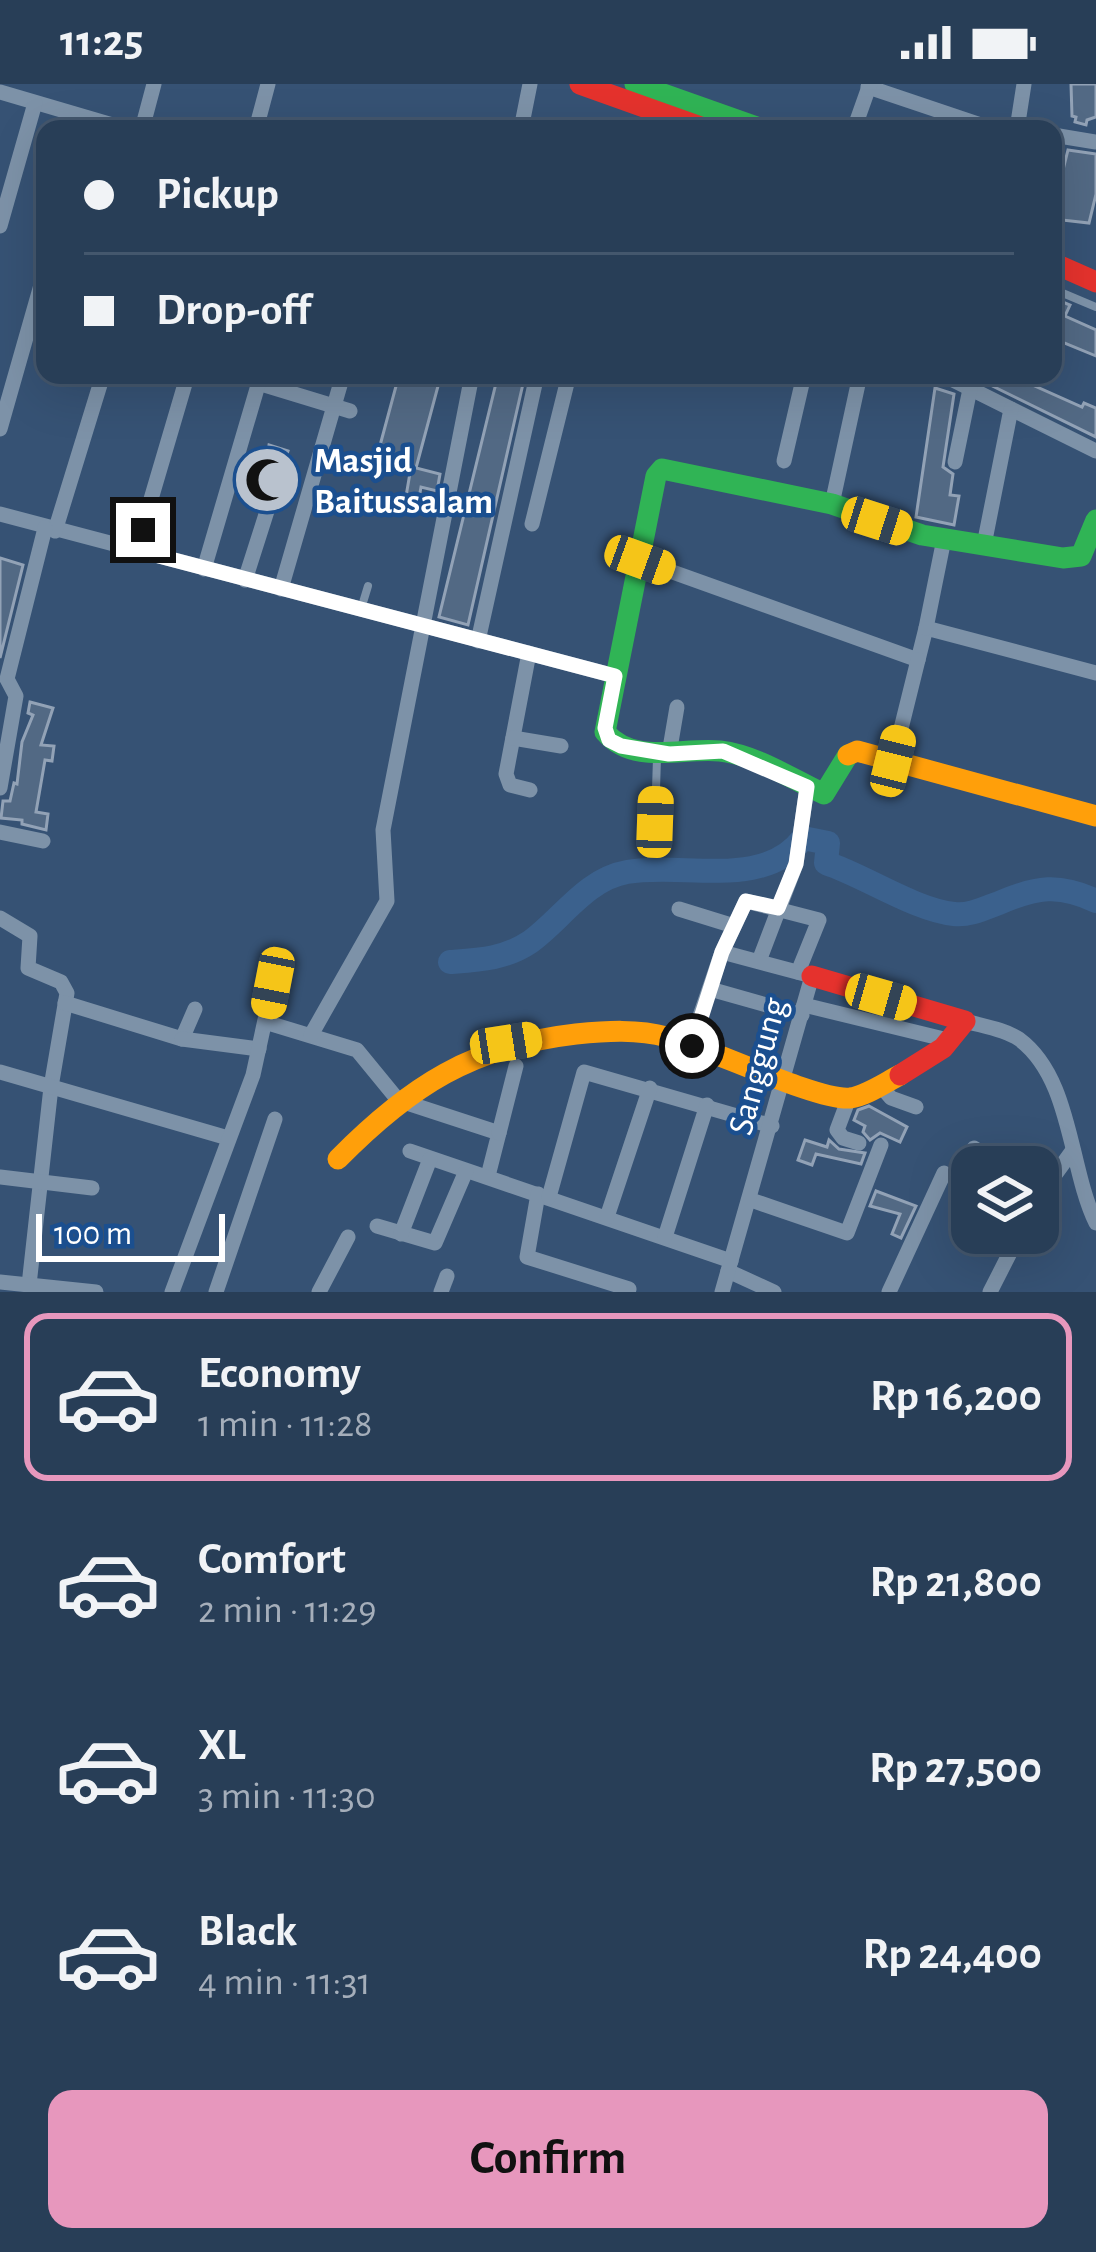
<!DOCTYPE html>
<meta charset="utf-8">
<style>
body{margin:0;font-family:"Alegreya Sans",sans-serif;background:#344961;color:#f1f3f6;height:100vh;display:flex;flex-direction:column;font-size:45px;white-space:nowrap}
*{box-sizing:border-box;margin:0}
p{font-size:39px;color:#a5aeba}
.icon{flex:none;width:66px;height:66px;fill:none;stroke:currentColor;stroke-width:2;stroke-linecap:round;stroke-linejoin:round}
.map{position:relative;height:1208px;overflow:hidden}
.side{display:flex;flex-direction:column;background:#283e57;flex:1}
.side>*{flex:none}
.banner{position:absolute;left:36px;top:36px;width:1026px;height:264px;border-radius:24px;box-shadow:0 12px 48px #0002,0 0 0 3px #44576d;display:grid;align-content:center;height:264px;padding:0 48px;background:#283e57}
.controls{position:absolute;left:951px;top:1062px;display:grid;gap:24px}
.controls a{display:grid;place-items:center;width:108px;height:108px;border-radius:24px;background:#283e57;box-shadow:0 12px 48px #0002,0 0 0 3px #44576d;font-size:60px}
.scale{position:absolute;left:36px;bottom:30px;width:189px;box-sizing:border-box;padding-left:12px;border:6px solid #fff;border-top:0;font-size:33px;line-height:42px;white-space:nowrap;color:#fff;-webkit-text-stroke:9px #1b4f8f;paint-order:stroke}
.end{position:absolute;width:54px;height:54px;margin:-27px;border:15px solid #fff;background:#111;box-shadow:0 0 0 6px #111}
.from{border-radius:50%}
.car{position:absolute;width:36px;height:72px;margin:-36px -18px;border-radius:15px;box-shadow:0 0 9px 3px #0007;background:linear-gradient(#f5c518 24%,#345 0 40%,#f5c518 0 76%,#345 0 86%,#f5c518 0)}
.banner b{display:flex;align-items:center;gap:42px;height:114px;font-size:45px}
.banner b+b{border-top:3px solid #44576d}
.banner i{width:30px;height:30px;background:#f1f3f6}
ul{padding:21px 0 0;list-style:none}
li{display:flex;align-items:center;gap:36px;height:168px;margin:0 24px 18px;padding:0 24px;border:6px solid transparent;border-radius:24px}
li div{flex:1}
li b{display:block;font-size:45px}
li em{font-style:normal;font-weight:600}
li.active{border-color:#e797bd}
li>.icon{width:108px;height:108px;stroke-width:1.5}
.cta{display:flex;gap:24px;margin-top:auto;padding:24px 48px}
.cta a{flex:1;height:138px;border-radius:24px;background:#e797bd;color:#111;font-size:48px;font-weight:600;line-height:138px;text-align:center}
.status{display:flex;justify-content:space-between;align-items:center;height:84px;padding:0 60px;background:#283e57;direction:ltr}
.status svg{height:33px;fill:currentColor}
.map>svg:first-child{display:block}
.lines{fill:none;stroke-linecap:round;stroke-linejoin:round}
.river{stroke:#3b618d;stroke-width:24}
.building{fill:#526984;stroke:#92a2b6;stroke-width:3}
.lane{stroke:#7d92a8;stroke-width:8}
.street{stroke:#7d92a8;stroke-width:15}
.fast{stroke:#30b455;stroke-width:21}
.slow{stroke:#ff9f0a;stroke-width:21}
.jam{stroke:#e5322d;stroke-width:21}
.route{stroke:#fff;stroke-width:15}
.labels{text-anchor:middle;stroke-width:9;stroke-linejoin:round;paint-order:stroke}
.poi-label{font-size:36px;font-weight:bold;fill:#fff;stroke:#1b4f8f;text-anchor:start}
.street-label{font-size:36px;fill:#fff;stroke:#1b4f8f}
</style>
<div class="status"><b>11:25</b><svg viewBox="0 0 49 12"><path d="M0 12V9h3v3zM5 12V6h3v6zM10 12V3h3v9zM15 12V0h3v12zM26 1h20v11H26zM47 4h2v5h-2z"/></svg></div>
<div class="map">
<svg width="1096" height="1208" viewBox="0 0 1096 1208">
<rect width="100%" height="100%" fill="#365274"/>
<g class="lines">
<path class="river" d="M450,878C478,876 505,875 530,858C561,836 586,795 627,788C682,778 765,806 803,754L828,759L826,779C865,792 915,826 954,830C969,832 985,824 999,819C1036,803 1059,799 1096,817"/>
</g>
<g class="building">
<path d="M1071,0H1096V33L1087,36L1086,41L1075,38L1076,33L1072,32Z"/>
<path d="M1068,66L1096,70V110L1089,139L1053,135V84L1063,86Z"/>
<path d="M1053,214L1070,221L1065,232L1096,246V272L1057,256L1063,242L1053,238Z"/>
<path d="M399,291H441L416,384L440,390L437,407L421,403L417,426L404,424L410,389L375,380Z"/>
<path d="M498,291H525L468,541L439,533Z"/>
<path d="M970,291H1010L1082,323L1084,319L1096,324V353Z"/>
<path d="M935,304L954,310L943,383L953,390L950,411L959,412L954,441L916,433Z"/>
<path d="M269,361L288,367L282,385L289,387L282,413L260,407Z"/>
<path d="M0,474L23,481L0,574Z"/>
<path d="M30,618L53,624L41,661L54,662L52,677L45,676L36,728L48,730L46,746L22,740V736L1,734L3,717H10L14,699L17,700L22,658L33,631L28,629Z"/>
<path d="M869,1022L907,1043L900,1058L880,1049L870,1056L863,1048L865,1042L854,1036L858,1026Z"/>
<path d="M805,1056L827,1063L829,1056L839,1065L865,1069L861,1080L816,1070L812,1081L798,1076Z"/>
<path d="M876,1107L916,1122L901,1154L892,1150L900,1130L870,1122Z"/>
</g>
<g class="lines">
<g class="lane">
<path d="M1053,205L1096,223"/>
<path d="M361,525L368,502"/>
<path d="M655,738L657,674"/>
</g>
<g class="street">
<path d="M868,3L993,45"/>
<path d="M0,8L126,45"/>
<path d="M142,45L154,0"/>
<path d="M256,45L268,0"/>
<path d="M521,45L530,0"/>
<path d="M854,45L870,0"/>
<path d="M1017,45L1024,0"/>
<path d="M1053,51L1096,58"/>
<path d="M0,142L35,19"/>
<path d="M943,291L1096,367"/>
<path d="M258,299L350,327"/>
<path d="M0,345L45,187"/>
<path d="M784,377L804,291"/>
<path d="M955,378L970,305"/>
<path d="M832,420L860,291"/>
<path d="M0,430L615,592"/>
<path d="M532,440L569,291"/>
<path d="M55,447L103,291"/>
<path d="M984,461L1011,325"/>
<path d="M136,466L187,293"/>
<path d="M639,476L918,576L926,544L1096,589"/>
<path d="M204,485L261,291"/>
<path d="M245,496L268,424"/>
<path d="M281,505L343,291"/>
<path d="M926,544L944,455"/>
<path d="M478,557L537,291"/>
<path d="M529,569L506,690L510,701L530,706"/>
<path d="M513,654L561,662"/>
<path d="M669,670L677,623"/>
<path d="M893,677L918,576"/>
<path d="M0,704L16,612L7,595L45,444"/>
<path d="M0,748L43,757"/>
<path d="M679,825L734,842"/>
<path d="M0,834L30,852L28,884L61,898L67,909L51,1003L29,1201"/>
<path d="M759,877L796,780L807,703"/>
<path d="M710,905L802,931"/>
<path d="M65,919L182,955L195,925"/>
<path d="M804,921L952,957"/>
<path d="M965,937C982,942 1004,945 1019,955C1072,994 1069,1084 1096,1139"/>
<path d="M265,938L357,966L398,1016L499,1049L488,1092"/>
<path d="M311,951L387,817L383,746L472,291"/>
<path d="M182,955L259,965"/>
<path d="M690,961L722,868L746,817L819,836L798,888"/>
<path d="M0,988L228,1054"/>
<path d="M880,1001L891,1014L916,1023"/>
<path d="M849,1014L837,1046L843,1054L859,1059"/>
<path d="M499,1049L516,982"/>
<path d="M974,1064L1003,1083"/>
<path d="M410,1067L731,1177"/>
<path d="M0,1093L92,1104"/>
<path d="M538,1110L527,1173L629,1205"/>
<path d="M549,1113L584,988L772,1042"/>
<path d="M1038,1114L1073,1066"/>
<path d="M751,1116L847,1149L881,1061"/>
<path d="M607,1133L650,1004"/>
<path d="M377,1142L435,1159L466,1087"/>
<path d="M401,1150L430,1075"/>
<path d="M665,1153L707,1021"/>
<path d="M728,1187L774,1208"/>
<path d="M0,1198L96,1208"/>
<path d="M172,1208L253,991L273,899"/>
<path d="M216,1208L275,1035"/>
<path d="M319,1208L348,1153"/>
<path d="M441,1208L447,1192"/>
<path d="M722,1208L812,892L722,868"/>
<path d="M889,1208L944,1089"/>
<path d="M990,1208L1020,1149"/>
</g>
<g class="fast">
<path d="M635,0L762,45"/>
<path d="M848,671L824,710C792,695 756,671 720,667C682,663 634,682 605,648L656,392L662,385L832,420L922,451L1063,474L1081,472L1096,436"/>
</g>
<g class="slow">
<path d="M848,671L857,667L1096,732"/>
<path d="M338,1075C410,1002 472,962 576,950C606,947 638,945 667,953C707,963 817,1017 850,1014C866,1012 886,998 900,991"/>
</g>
<g class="jam">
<path d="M580,0L706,45"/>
<path d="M1053,179L1096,198"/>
<path d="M812,892L965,937L943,964L900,991"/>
</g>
</g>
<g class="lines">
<path class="route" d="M143,446L136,466L615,592L605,644L609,656L621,662L669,670L723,667L807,703L796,780L778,824L746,817L722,868L692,962"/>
</g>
<defs>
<g id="mosque-disc" transform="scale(3.45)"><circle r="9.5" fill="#b9c2ce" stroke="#1b4f8f"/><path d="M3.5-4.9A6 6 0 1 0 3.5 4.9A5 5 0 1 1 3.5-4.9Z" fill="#111"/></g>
</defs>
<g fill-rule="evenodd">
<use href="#mosque-disc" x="267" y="396"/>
</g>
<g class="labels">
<g class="poi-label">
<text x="314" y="388">Masjid<tspan x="314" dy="41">Baitussalam</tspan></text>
</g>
<g class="street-label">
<text transform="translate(756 982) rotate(-75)" y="13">Sanggung</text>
</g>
</g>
</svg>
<div class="controls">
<a><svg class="icon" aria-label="layers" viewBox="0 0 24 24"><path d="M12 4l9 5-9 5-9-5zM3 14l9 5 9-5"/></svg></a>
</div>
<div class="scale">100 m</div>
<i class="end from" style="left:692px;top:962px"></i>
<i class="end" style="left:143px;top:446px"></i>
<i class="car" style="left:877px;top:437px;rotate:108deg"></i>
<i class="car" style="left:640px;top:476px;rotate:110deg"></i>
<i class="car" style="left:893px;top:677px;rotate:14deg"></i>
<i class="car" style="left:655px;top:738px;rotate:2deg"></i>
<i class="car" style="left:273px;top:899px;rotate:191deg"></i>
<i class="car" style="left:881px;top:913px;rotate:106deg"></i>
<i class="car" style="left:506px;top:959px;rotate:81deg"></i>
<div class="banner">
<b><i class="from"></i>Pickup</b>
<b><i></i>Drop-off</b>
</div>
</div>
<section class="side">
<ul>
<li class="active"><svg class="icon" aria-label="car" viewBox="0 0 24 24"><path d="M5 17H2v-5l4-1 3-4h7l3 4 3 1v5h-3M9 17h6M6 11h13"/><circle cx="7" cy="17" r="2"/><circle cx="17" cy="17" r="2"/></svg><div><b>Economy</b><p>1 min · 11:28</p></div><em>Rp 16,200</em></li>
<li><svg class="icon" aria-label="car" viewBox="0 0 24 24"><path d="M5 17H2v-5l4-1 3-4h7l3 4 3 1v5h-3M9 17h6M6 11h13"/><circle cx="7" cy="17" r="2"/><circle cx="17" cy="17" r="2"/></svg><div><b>Comfort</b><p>2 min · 11:29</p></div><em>Rp 21,800</em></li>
<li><svg class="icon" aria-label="car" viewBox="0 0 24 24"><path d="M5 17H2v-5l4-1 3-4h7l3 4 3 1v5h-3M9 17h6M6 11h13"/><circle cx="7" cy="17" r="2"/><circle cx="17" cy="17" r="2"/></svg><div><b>XL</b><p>3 min · 11:30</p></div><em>Rp 27,500</em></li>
<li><svg class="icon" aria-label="car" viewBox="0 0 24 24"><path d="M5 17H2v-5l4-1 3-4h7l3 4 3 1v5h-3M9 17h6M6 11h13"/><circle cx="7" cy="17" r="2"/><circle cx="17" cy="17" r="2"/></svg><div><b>Black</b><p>4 min · 11:31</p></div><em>Rp 24,400</em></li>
</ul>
<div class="cta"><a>Confirm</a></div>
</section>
